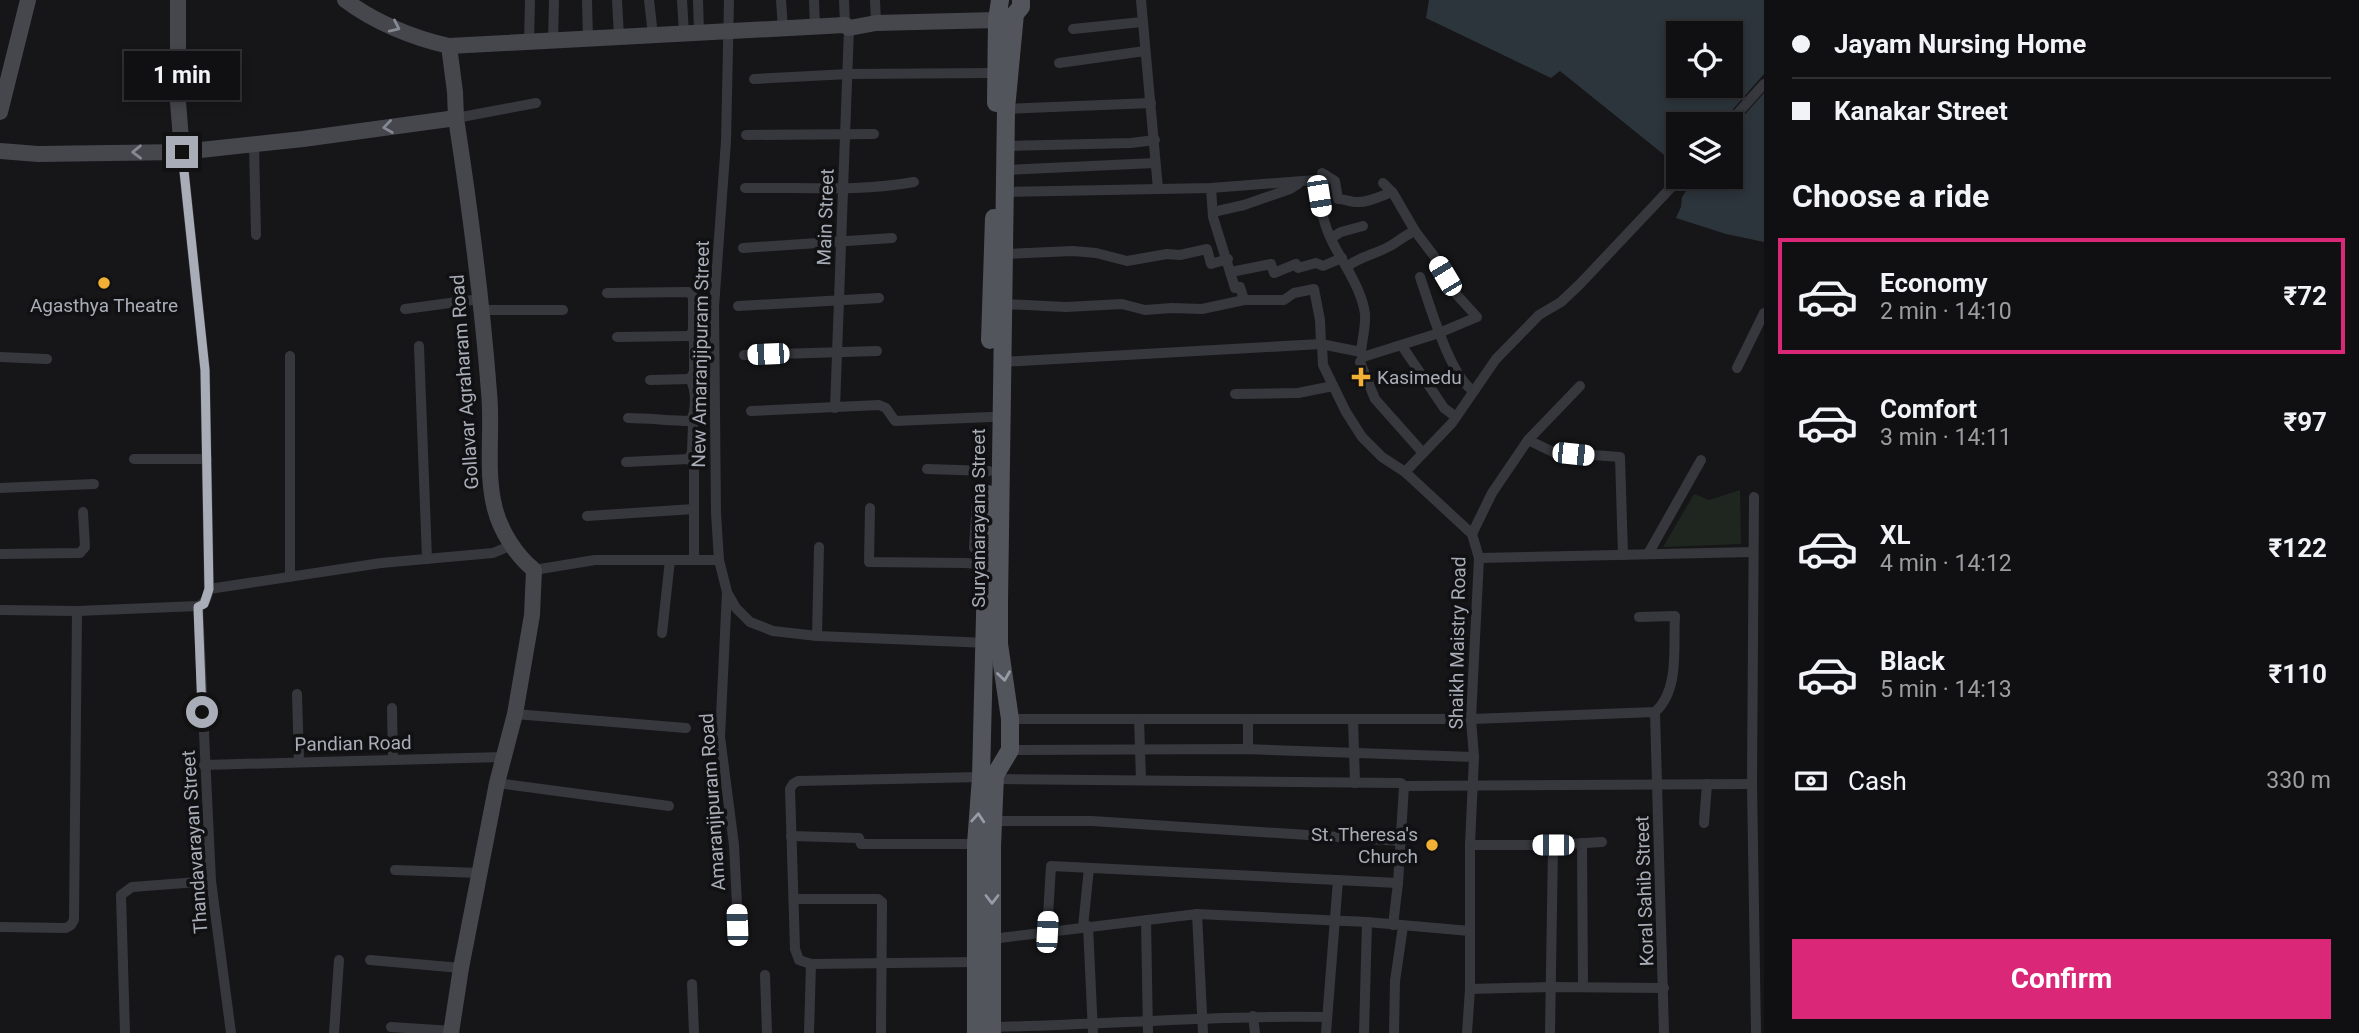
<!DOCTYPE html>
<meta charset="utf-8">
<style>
body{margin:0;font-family:Roboto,sans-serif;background:#19191b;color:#f1f3f6;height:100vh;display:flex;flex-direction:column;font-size:26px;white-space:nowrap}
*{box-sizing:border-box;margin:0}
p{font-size:23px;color:#9c9d9f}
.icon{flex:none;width:38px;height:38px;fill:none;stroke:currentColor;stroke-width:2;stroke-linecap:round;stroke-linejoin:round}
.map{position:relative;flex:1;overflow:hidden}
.sheet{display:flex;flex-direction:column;background:#101012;width:595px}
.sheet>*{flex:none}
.hud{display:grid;align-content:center;height:154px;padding:0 28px;background:#101012}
.buttons{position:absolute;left:1666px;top:21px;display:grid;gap:14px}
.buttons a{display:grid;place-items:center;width:77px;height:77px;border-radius:0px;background:#101012;box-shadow:0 4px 10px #0003,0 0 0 2px #303032;font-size:35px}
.end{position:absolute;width:32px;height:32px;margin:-16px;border:9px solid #a8adb8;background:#111;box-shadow:0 0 0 4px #111}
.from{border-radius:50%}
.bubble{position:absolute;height:49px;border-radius:0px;background:#101012;box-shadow:0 4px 10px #0003,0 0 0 2px #303032;font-size:23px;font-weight:700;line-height:49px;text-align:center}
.car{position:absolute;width:21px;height:42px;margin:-21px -10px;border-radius:9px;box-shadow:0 0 5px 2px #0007;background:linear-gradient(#fff 24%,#345 0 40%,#fff 0 76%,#345 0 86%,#fff 0)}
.hud b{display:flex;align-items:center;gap:24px;height:66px;font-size:26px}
.hud b+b{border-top:2px solid #303032}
.hud i{width:18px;height:18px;background:#f1f3f6}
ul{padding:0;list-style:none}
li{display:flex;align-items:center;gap:21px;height:116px;margin:0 14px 10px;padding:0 14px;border:4px solid transparent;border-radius:0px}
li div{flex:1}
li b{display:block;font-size:26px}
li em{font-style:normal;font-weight:700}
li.current{border-color:#db2777}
li>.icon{width:63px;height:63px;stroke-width:1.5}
h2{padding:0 28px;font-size:32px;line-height:84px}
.pay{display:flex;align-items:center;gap:18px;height:77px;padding:0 28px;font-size:26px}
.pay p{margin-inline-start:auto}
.cta{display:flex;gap:14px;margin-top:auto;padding:14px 28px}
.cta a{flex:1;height:80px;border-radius:0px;background:#db2777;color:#fff;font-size:28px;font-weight:700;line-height:80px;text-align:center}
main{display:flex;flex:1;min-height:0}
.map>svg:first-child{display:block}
.green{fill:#1e261f}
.water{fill:#2c353c;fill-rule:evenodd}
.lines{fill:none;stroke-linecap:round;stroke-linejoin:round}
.street{stroke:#37383d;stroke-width:10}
.secondary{stroke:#45474d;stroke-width:16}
.primary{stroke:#53555c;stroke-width:18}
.oneway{stroke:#858993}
.oneway2{stroke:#979ba6}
.route{stroke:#a8adb8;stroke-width:9}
.poi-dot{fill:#f2b134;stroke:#111113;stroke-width:2.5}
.labels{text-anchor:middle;stroke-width:7;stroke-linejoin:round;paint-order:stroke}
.street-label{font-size:19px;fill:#a8adb8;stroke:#111113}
.poi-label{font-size:19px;fill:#a8adb8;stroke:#111113}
</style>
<main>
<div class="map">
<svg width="1764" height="1033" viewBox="0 0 1764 1033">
<rect width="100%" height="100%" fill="#161618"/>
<path class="green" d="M1740,490L1741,544L1663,547L1694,494L1709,500Z"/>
<g class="water">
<path d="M1429,0H1764V74L1720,124H1678V166L1560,71L1551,78L1426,18ZM1678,33H1731V86H1678Z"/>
<path d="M1764,93V242L1726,234L1676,218L1681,207L1682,197L1694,180L1693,177H1731V130Z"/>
</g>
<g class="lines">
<g class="street">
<path d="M587,0L588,39"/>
<path d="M617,0L619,37"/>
<path d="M649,0L653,35"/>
<path d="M682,0L684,33"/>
<path d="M698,0L699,32"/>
<path d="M729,0L726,141L714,307L716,513L719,560L727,592L720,737L734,845L738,925"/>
<path d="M781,0L783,29"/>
<path d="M814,0L815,27"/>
<path d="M844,0L845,25"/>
<path d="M875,0L876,23"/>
<path d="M1141,0L1158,189"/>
<path d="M1073,29L1142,22"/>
<path d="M553,41L554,0"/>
<path d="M529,42L530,0"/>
<path d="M1059,63L1145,51"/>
<path d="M754,79L849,74L996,73"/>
<path d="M1006,109L1151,103"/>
<path d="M456,118L536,103"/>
<path d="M1728,124L1764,84"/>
<path d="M746,135L874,134"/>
<path d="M254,144L256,235"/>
<path d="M1005,146L1131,143L1155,140"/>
<path d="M1005,170L1155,163"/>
<path d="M1322,173L1335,181L1338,199C1345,199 1350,202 1356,202C1367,203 1381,196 1392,192"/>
<path d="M745,188C801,187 859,192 914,182"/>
<path d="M1211,188L1213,217L1235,288L1240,287L1244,300"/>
<path d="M1005,192L1211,188L1316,180C1319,200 1322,220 1331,239C1341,261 1362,288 1365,314C1366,326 1362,340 1361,352"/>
<path d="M1213,212L1244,205L1290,189L1298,184"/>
<path d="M1331,238L1341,232L1363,226"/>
<path d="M743,248L892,238"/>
<path d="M1005,254L1073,251L1096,253L1127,261L1167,254L1180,255L1207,249L1211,264L1228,259"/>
<path d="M1348,266C1361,256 1376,254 1390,246C1399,241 1405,235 1415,231"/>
<path d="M1231,272L1271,264L1274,273L1296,264L1298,268L1316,263L1323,266L1342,258"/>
<path d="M1420,277C1429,303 1451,379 1474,391"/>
<path d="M607,293L688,292L693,296V330L690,336L694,339V372L690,379C696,388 697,412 690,421L693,424L692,452L689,459L694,464V560"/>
<path d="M1003,304L1066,307L1122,304L1145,310L1172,308L1202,309L1244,300H1284L1294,293L1314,289L1320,320L1321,344"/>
<path d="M738,306L879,298"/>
<path d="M405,309L480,299"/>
<path d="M482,310H563"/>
<path d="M617,337L690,336"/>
<path d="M1322,345L1323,365L1346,412L1362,437L1382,457L1405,472"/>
<path d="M419,346L427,559"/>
<path d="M1402,346L1444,408L1456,417"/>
<path d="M744,355L877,351"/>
<path d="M0,357L47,359"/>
<path d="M1363,357L1360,362L1375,399L1423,453"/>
<path d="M1001,362L1321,344L1361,352L1363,357L1439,333L1477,317L1457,295L1434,256L1415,231L1393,193L1383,183"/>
<path d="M1737,368L1764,313"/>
<path d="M650,380L690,379"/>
<path d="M1235,394L1298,393L1333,386"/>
<path d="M835,408L849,28"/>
<path d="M751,411L879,405L886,408L895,421L991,417"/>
<path d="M628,418C650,418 669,421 690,421"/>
<path d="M1528,440L1553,452L1620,457L1623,555"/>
<path d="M134,459H207"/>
<path d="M626,462L689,459"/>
<path d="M927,469L989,471"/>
<path d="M0,488L94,484"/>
<path d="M1754,497L1752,784L1756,1033"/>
<path d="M870,508L869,562L965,563L978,564L985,568"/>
<path d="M587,516L694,509"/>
<path d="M1472,534L1492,493L1528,440L1580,386"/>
<path d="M974,548L977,499L988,501"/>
<path d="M0,554L80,553L85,547L83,512"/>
<path d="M1648,554L1701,460"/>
<path d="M1479,558L1753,552"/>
<path d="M534,570L595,560H719"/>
<path d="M290,577V356"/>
<path d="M209,589L381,563L493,553L512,545"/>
<path d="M728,594L736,608L750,622L773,631L817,636L989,643"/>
<path d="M198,606L211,881L231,1033"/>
<path d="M0,610L77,611L198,606C206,603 207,597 209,589L205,370L182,152"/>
<path d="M662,633L670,560"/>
<path d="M817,636L819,547"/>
<path d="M297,694L299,762"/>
<path d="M392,708L393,760"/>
<path d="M1655,712L1664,1033"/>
<path d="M515,714L686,728"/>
<path d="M1010,719H1471L1655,712C1680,690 1673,646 1675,616L1639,617"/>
<path d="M1139,719L1141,780"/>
<path d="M1248,719V749"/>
<path d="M1353,719L1355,783"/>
<path d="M1010,750L1244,749L1474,757"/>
<path d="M204,765L503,757"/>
<path d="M995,779L1401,783L1404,786L1752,784"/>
<path d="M497,783L669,806"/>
<path d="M993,821H1092L1400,841"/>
<path d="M1704,823L1707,784"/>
<path d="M791,836L859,838L861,844H976"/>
<path d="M1582,843L1583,987"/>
<path d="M1470,845H1553L1602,842"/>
<path d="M395,870L480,873"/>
<path d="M794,899H878L882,902L881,1033"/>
<path d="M1197,914L1203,1033"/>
<path d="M1146,920L1148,1033"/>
<path d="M1393,925L1398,883L1404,786"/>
<path d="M1088,926L1093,1033"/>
<path d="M0,927L66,928L71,925L74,920L77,611"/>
<path d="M1083,927L1089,868"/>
<path d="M1047,932L1051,866L1398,883"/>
<path d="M992,939L1197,914L1367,922L1470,931"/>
<path d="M370,960L461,968"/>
<path d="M977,962L811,964L799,960L795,949L790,789L793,784L798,781L981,777"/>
<path d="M765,975L767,1033"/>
<path d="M692,984L694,1033"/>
<path d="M1470,989L1550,987L1664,988"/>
<path d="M1253,1016L1255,1033"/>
<path d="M391,1027L452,1031"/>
<path d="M992,1027C1103,1025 1215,1015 1326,1017"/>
<path d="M125,1033L121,895L132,887L211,881"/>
<path d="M334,1033L339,960"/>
<path d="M809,1033L811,964"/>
<path d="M1326,1033L1338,880"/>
<path d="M1364,1033L1367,922"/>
<path d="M1394,1033L1395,981L1403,926"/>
<path d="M1467,1033L1470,989V845L1474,757L1471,719L1479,558L1472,534L1405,472L1452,423L1496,359L1539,315L1561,302L1580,284L1681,177"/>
<path d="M1550,1033L1553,845"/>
</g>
<g class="secondary">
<path d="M178,0V102L182,152"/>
<path d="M345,0C374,22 413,38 449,46L845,25L849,28L876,23L997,20L1009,16"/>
<path d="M449,46L455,92L456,118C470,209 482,300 489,392C493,430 485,471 495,509C501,532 516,555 534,570L532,615L515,714L497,783L461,968L451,1033"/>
<path d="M0,112L28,0"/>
<path d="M0,151L38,154L182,152L303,139L456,118"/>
</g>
<g class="primary">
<path d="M996,103L997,20L1000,0"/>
<path d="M990,340L994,218"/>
<path d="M976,1033V844L981,777L988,494"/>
<path d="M992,1033V846L995,775L1010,750V719L999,644V603L1006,109L1015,14L1021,7V0"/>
</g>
</g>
<defs><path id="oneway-chevron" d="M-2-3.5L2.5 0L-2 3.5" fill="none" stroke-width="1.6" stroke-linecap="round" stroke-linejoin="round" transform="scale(1.75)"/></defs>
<g class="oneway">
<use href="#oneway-chevron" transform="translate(395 27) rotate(25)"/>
<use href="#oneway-chevron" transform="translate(388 127) rotate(172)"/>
<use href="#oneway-chevron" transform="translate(137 152) rotate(179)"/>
</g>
<g class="oneway2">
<use href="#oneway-chevron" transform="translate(1004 676) rotate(82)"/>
<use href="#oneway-chevron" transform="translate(978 818) rotate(-86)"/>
<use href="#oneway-chevron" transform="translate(992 899) rotate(90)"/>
</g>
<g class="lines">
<path class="route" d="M182,152L205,370L209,589L204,604L198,607L202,712"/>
</g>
<g class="poi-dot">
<circle cx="104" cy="283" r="7"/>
<path d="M1357.5 366.5h7v7h7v7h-7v7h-7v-7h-7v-7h7z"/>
<circle cx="1432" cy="845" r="7"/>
</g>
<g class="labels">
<g class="street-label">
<text transform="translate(825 217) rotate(-88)" y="7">Main Street</text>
<text transform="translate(700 354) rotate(-89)" y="7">New Amaranjipuram Street</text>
<text transform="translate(464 382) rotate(-94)" y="7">Gollavar Agraharam Road</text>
<text transform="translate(978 518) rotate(-90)" y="7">Suryanarayana Street</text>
<text transform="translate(1457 643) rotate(-89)" y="7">Shaikh Maistry Road</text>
<text transform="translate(353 743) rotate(-1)" y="7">Pandian Road</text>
<text transform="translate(712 802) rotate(-94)" y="7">Amaranjipuram Road</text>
<text transform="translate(194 842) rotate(-94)" y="7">Thandavarayan Street</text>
<text transform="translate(1644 891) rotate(-92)" y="7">Koral Sahib Street</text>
</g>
<g class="poi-label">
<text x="104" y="312">Agasthya Theatre</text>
<text x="1377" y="384" text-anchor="start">Kasimedu</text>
<text x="1418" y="841" text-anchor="end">St. Theresa's<tspan x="1418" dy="22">Church</tspan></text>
</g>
</g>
</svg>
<div class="buttons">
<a><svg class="icon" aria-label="locate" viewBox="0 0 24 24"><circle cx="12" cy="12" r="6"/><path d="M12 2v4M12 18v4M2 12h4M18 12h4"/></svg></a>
<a><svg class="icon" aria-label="layers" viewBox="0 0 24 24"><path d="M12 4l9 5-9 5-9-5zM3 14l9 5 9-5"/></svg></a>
</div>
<i class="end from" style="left:202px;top:712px"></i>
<i class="end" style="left:182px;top:152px"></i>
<div class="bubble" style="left:124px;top:51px;width:116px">1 min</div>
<i class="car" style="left:1319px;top:196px;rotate:171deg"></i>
<i class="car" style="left:1445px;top:276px;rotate:329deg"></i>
<i class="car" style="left:768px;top:354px;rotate:268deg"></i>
<i class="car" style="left:1573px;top:454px;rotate:96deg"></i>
<i class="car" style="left:1553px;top:845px;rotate:270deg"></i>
<i class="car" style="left:737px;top:925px;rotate:358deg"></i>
<i class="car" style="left:1047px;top:932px;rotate:3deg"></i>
</div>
<section class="sheet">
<div class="hud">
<b><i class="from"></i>Jayam Nursing Home</b>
<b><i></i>Kanakar Street</b>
</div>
<h2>Choose a ride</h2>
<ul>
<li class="current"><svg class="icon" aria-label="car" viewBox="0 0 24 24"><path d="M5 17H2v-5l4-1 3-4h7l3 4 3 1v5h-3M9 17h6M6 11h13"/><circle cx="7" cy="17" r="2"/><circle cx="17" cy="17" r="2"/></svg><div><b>Economy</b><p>2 min · 14:10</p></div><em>₹72</em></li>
<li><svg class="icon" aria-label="car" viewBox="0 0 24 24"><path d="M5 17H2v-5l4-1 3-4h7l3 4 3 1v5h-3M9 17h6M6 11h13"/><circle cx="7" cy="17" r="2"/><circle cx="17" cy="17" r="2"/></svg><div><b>Comfort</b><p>3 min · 14:11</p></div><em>₹97</em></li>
<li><svg class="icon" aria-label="car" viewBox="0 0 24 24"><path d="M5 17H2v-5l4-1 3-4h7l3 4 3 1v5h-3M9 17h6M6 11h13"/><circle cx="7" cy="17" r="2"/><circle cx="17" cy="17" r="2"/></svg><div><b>XL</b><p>4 min · 14:12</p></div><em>₹122</em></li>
<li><svg class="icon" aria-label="car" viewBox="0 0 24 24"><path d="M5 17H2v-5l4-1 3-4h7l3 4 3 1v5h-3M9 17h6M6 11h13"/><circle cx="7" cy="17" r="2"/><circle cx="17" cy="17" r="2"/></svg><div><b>Black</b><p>5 min · 14:13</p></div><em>₹110</em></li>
</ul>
<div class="pay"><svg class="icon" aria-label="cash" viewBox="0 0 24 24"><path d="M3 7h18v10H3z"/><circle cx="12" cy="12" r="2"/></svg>Cash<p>330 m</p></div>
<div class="cta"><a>Confirm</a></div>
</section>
</main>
